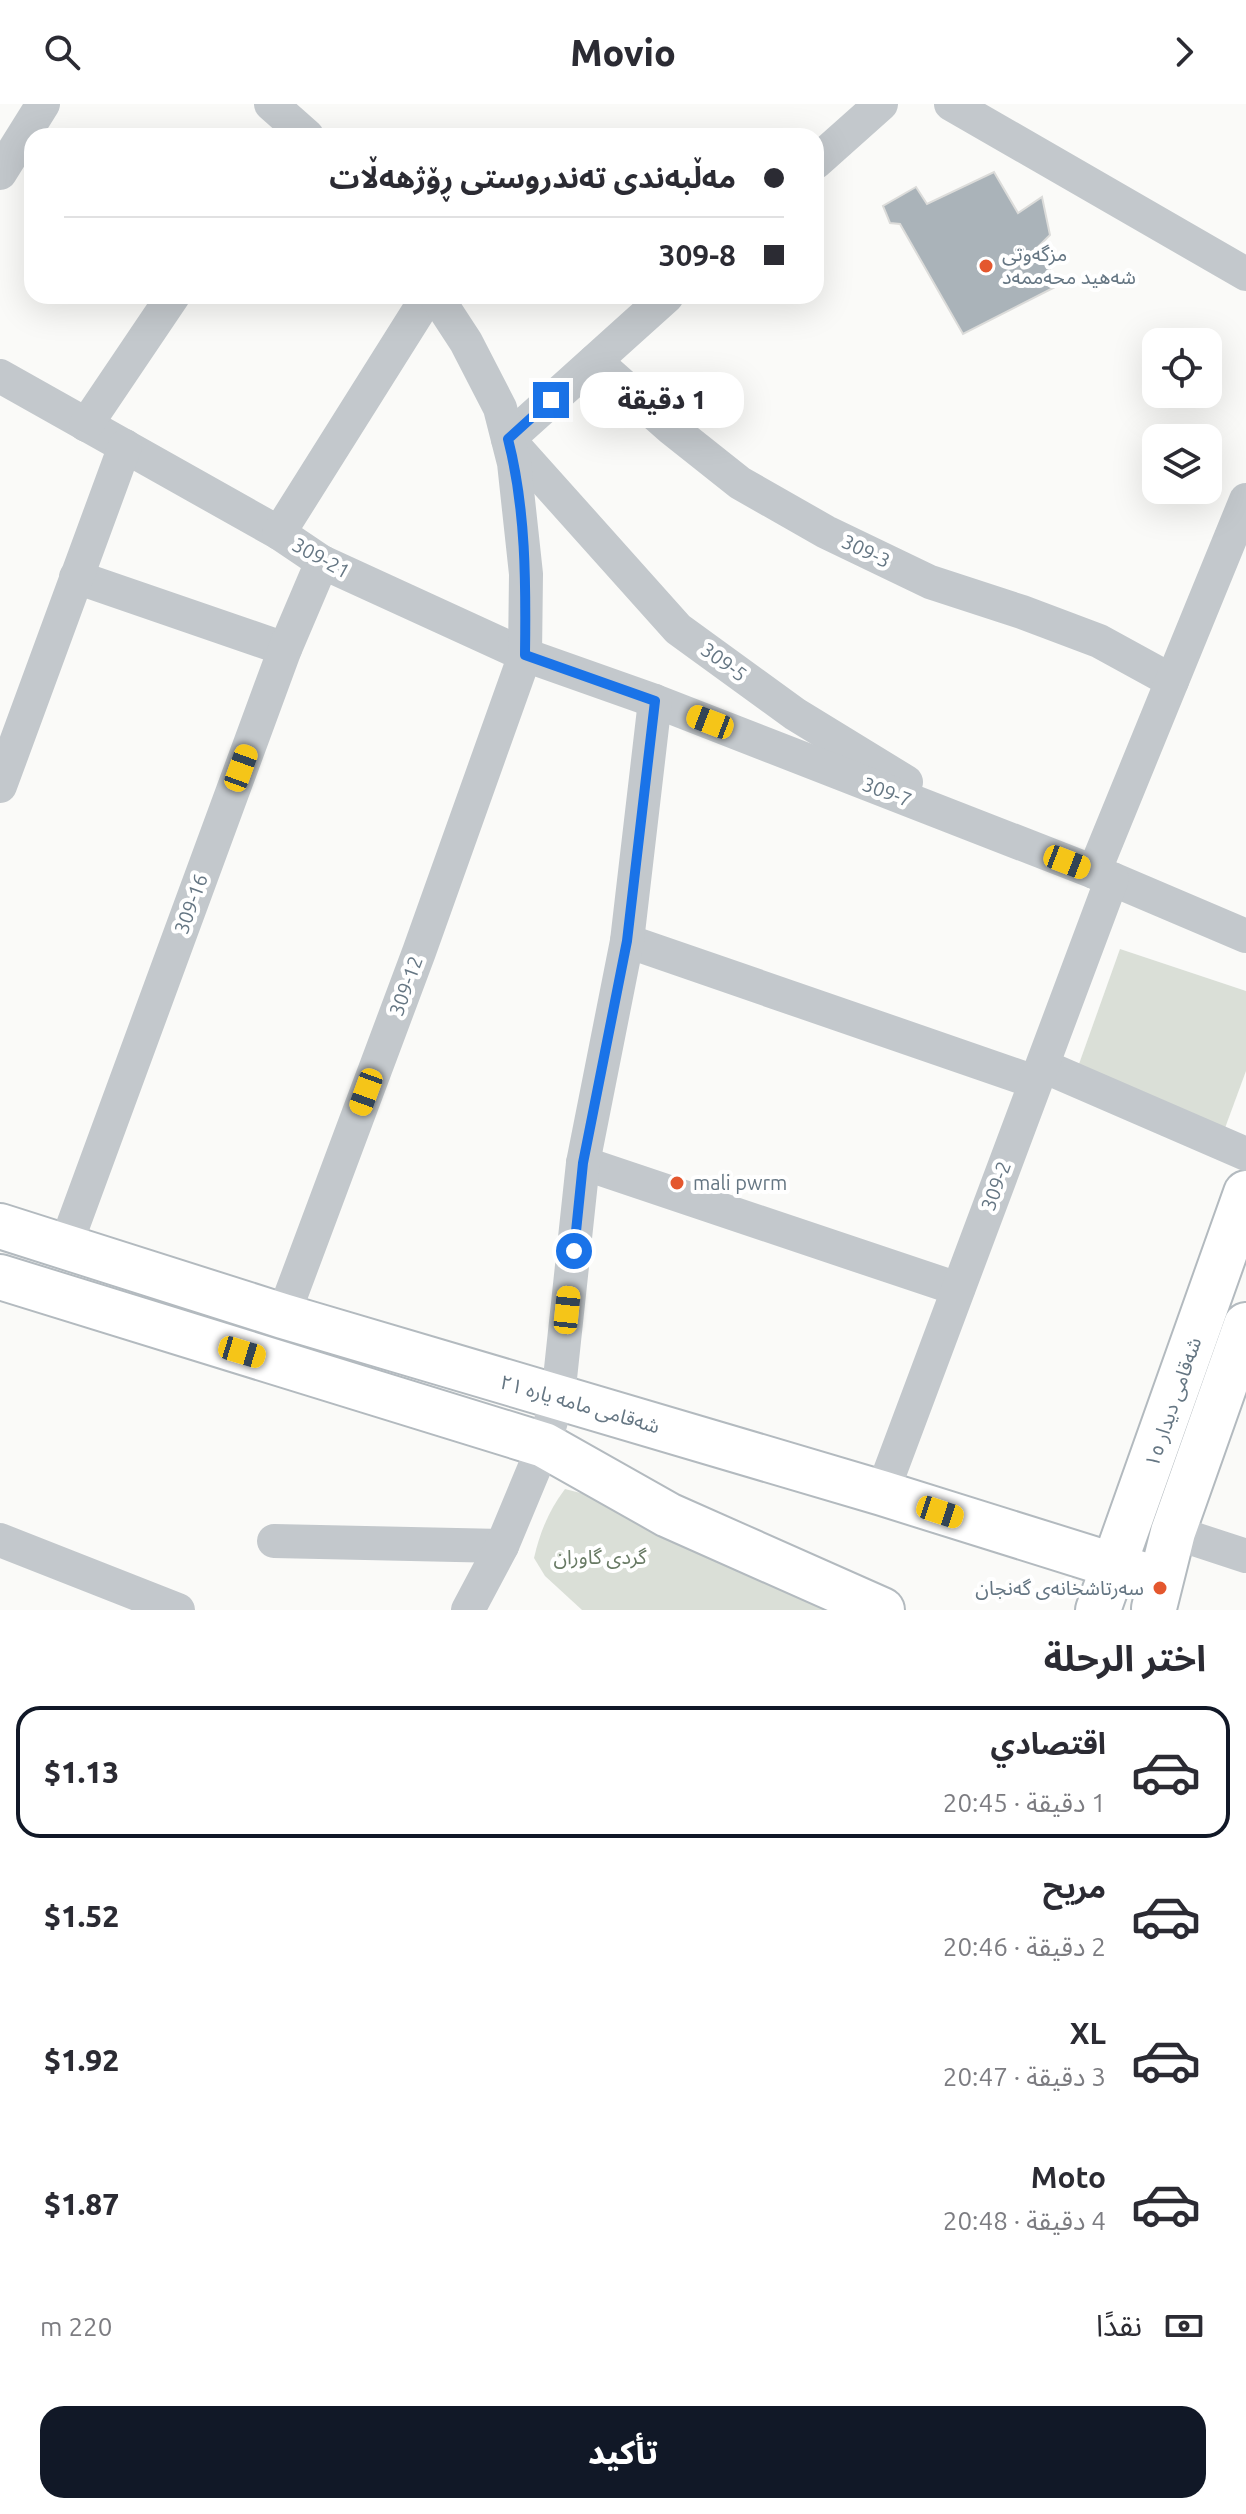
<!DOCTYPE html>
<html lang="ar">
<meta charset="utf-8">
<style>
body{margin:0;font-family:Ubuntu,"Noto Sans Arabic",sans-serif;background:#f2f2f3;color:#2b2b33;direction:rtl;height:100vh;display:flex;flex-direction:column;font-size:30px;white-space:nowrap}
*{box-sizing:border-box;margin:0}
p{font-size:26px;color:#7c7c81}
.icon{flex:none;width:44px;height:44px;fill:none;stroke:currentColor;stroke-width:2;stroke-linecap:round;stroke-linejoin:round}
.map{position:relative;height:1506px;overflow:hidden;direction:ltr}
.sheet{display:flex;flex-direction:column;background:#fff;flex:1}
.sheet>*{flex:none}
.banner{position:absolute;left:24px;top:24px;width:800px;height:176px;border-radius:24px;box-shadow:0 8px 32px #0002;direction:rtl;display:grid;align-content:center;height:176px;padding:0 40px;background:#fff}
.controls{position:absolute;left:1142px;top:224px;display:grid;gap:16px}
.controls a{display:grid;place-items:center;width:80px;height:80px;border-radius:16px;background:#fff;box-shadow:0 8px 32px #0002;font-size:40px}
.end{position:absolute;width:36px;height:36px;margin:-18px;border:10px solid #1a73e8;background:#fff;box-shadow:0 0 0 4px #fff}
.from{border-radius:50%}
.bubble{position:absolute;height:56px;border-radius:24px;background:#fff;box-shadow:0 8px 32px #0002;font-size:26px;font-weight:800;line-height:56px;text-align:center;direction:rtl}
.car{position:absolute;width:24px;height:48px;margin:-24px -12px;border-radius:10px;box-shadow:0 0 6px 2px #0007;background:linear-gradient(#f5c518 24%,#345 0 40%,#f5c518 0 76%,#345 0 86%,#f5c518 0)}
.banner b{display:flex;align-items:center;gap:28px;height:76px;font-size:30px}
.banner b+b{border-top:2px solid #e1e1e2}
.banner i{width:20px;height:20px;background:#2b2b33}
ul{padding:0;list-style:none}
li{display:flex;align-items:center;gap:24px;height:132px;margin:0 16px 12px;padding:0 24px;border:4px solid transparent;border-radius:24px}
li div{flex:1}
li b{display:block;font-size:30px}
li em{font-style:normal;font-weight:800}
li.selected{border-color:#111827}
li>.icon{width:72px;height:72px;stroke-width:1.5}
h2{padding:0 40px;font-size:36px;line-height:96px}
.pay{display:flex;align-items:center;gap:20px;height:88px;padding:0 40px;font-size:30px}
.pay p{margin-inline-start:auto}
.button{display:flex;gap:16px;margin-top:auto;padding:16px 40px}
.button a{flex:1;height:92px;border-radius:24px;background:#111827;color:#fff;font-size:32px;font-weight:800;line-height:92px;text-align:center}
header{display:flex;justify-content:space-between;align-items:center;height:104px;padding:0 40px;background:#fff;font-size:36px;font-weight:800}
.map>svg:first-child{display:block}
.green{fill:#dadfd7}
.building{fill:#aab3b9;stroke:#dcdcda;stroke-width:2}
.lines{fill:none;stroke-linecap:round;stroke-linejoin:round}
.secondary-casing{stroke:#b3babf;stroke-width:48}
.street{stroke:#c3c8cc;stroke-width:34}
.secondary{stroke:#fff;stroke-width:44}
.route{stroke:#1a73e8;stroke-width:10}
.poi-dot{fill:#e4572e;stroke:#fff;stroke-width:3}
.labels{text-anchor:middle;stroke-width:8;stroke-linejoin:round;paint-order:stroke}
.poi-label{font-size:20px;fill:#657683;stroke:#fff;text-anchor:start}
.street-label{font-size:20px;fill:#657683;stroke:#fff}
.park-label{font-size:20px;fill:#687a64;stroke:#fff}
</style>
<header><svg class="icon" aria-label="forward" viewBox="0 0 24 24"><path d="M9 5l7 7-7 7"/></svg>Movio<svg class="icon" aria-label="search" viewBox="0 0 24 24"><circle cx="10" cy="10" r="6"/><path d="M15 15l6 6"/></svg></header>
<div class="map">
<svg width="1246" height="1506" viewBox="0 0 1246 1506">
<rect width="100%" height="100%" fill="#fafaf8"/>
<g class="green">
<path d="M1120,845L1246,887V967L1225,1024L1074,974Z"/>
<path d="M565,1385L592,1392L848,1506H582L545,1472L534,1454C540,1428 549,1406 565,1385Z"/>
</g>
<path class="building" d="M994,68L1018,109L1042,93L1050,131L1037,144L1059,181L963,230L900,120L890,119L883,102L916,83L927,100Z"/>
<g class="lines">
<g class="secondary-casing">
<g id="secondary">
<path d="M0,1122L283,1212L882,1389L1160,1476"/>
<path d="M0,1173L544,1341L668,1411L882,1506"/>
<path d="M1154,1504L1173,1428L1246,1221"/>
<path d="M1098,1506L1246,1089"/>
</g>
</g>
<g class="street">
<path d="M271,0L307,32"/>
<path d="M951,0L1246,170"/>
<path d="M816,58L881,0"/>
<path d="M0,69L43,0"/>
<path d="M667,192L508,335L678,525L795,610L906,678"/>
<path d="M595,257L672,325L740,379L826,428L930,478L1022,508L1099,537L1172,577"/>
<path d="M0,272L279,429L322,458L525,551L655,597L1112,775L1246,832"/>
<path d="M86,321L173,192"/>
<path d="M279,429L428,192"/>
<path d="M76,473L285,545"/>
<path d="M0,682L125,342"/>
<path d="M1094,768L1246,396"/>
<path d="M627,837L1035,978"/>
<path d="M1043,962L1246,1050"/>
<path d="M583,1059L958,1185"/>
<path d="M65,1143L285,545L322,458"/>
<path d="M283,1212L419,848L525,551L526,470L514,359L500,304L466,238L436,192"/>
<path d="M882,1389L1112,775"/>
<path d="M1173,1428L1246,1452"/>
<path d="M0,1436L178,1506"/>
<path d="M274,1437L502,1442"/>
<path d="M468,1506L502,1442L544,1341L558,1293L583,1059L627,837L655,597"/>
</g>
<use href="#secondary" class="secondary"/>
</g>
<g class="lines">
<path class="route" d="M551,296L508,335C526,405 526,479 525,551L655,597L627,837L583,1059L574,1147"/>
</g>
<g class="poi-dot">
<circle cx="986" cy="162" r="8"/>
<circle cx="677" cy="1079" r="8"/>
<circle cx="1160" cy="1484" r="8"/>
</g>
<g class="labels">
<g class="poi-label">
<text x="1002" y="157">مزگەوتی<tspan x="1002" dy="23">شەهید محەممەد</tspan></text>
<text x="693" y="1086">mali pwrm</text>
<text x="1144" y="1491" text-anchor="end">سەرتاشخانەی گەنجان</text>
</g>
<g class="street-label">
<text transform="translate(866 447) rotate(26)" y="7">309-3</text>
<text transform="translate(321 454) rotate(29)" y="7">309-21</text>
<text transform="translate(724 558) rotate(36)" y="7">309-5</text>
<text transform="translate(887 688) rotate(21)" y="7">309-7</text>
<text transform="translate(191 800) rotate(-70)" y="7">309-16</text>
<text transform="translate(406 882) rotate(-70)" y="7">309-12</text>
<text transform="translate(996 1082) rotate(-70)" y="7">309-2</text>
<text transform="translate(1173 1298) rotate(-71)" y="7">شەقامی دیدار ١٥</text>
<text transform="translate(580 1300) rotate(16)" y="7">شەقامی مامە یارە ٢١</text>
</g>
<g class="park-label">
<text x="600" y="1460">گردی گاوران</text>
</g>
</g>
</svg>
<div class="controls">
<a><svg class="icon" aria-label="locate" viewBox="0 0 24 24"><circle cx="12" cy="12" r="6"/><path d="M12 2v4M12 18v4M2 12h4M18 12h4"/></svg></a>
<a><svg class="icon" aria-label="layers" viewBox="0 0 24 24"><path d="M12 4l9 5-9 5-9-5zM3 14l9 5 9-5"/></svg></a>
</div>
<i class="end from" style="left:574px;top:1147px"></i>
<i class="end" style="left:551px;top:296px"></i>
<div class="bubble" style="left:580px;top:268px;width:164px">1 دقيقة</div>
<i class="car" style="left:710px;top:618px;rotate:291deg"></i>
<i class="car" style="left:241px;top:664px;rotate:20deg"></i>
<i class="car" style="left:1067px;top:758px;rotate:111deg"></i>
<i class="car" style="left:366px;top:988px;rotate:200deg"></i>
<i class="car" style="left:567px;top:1206px;rotate:6deg"></i>
<i class="car" style="left:242px;top:1248px;rotate:107deg"></i>
<i class="car" style="left:940px;top:1408px;rotate:108deg"></i>
<div class="banner">
<b><i class="from"></i>مەڵبەندی تەندروستی ڕۆژهەڵات</b>
<b><i></i>309-8</b>
</div>
</div>
<section class="sheet">
<h2>اختر الرحلة</h2>
<ul>
<li class="selected"><svg class="icon" aria-label="car" viewBox="0 0 24 24"><path d="M5 17H2v-5l4-1 3-4h7l3 4 3 1v5h-3M9 17h6M6 11h13"/><circle cx="7" cy="17" r="2"/><circle cx="17" cy="17" r="2"/></svg><div><b>اقتصادي</b><p>1 دقيقة · 20:45</p></div><em>$1.13</em></li>
<li><svg class="icon" aria-label="car" viewBox="0 0 24 24"><path d="M5 17H2v-5l4-1 3-4h7l3 4 3 1v5h-3M9 17h6M6 11h13"/><circle cx="7" cy="17" r="2"/><circle cx="17" cy="17" r="2"/></svg><div><b>مريح</b><p>2 دقيقة · 20:46</p></div><em>$1.52</em></li>
<li><svg class="icon" aria-label="car" viewBox="0 0 24 24"><path d="M5 17H2v-5l4-1 3-4h7l3 4 3 1v5h-3M9 17h6M6 11h13"/><circle cx="7" cy="17" r="2"/><circle cx="17" cy="17" r="2"/></svg><div><b>XL</b><p>3 دقيقة · 20:47</p></div><em>$1.92</em></li>
<li><svg class="icon" aria-label="car" viewBox="0 0 24 24"><path d="M5 17H2v-5l4-1 3-4h7l3 4 3 1v5h-3M9 17h6M6 11h13"/><circle cx="7" cy="17" r="2"/><circle cx="17" cy="17" r="2"/></svg><div><b>Moto</b><p>4 دقيقة · 20:48</p></div><em>$1.87</em></li>
</ul>
<div class="pay"><svg class="icon" aria-label="cash" viewBox="0 0 24 24"><path d="M3 7h18v10H3z"/><circle cx="12" cy="12" r="2"/></svg>نقدًا<p>220 m</p></div>
<div class="button"><a>تأكيد</a></div>
</section>
